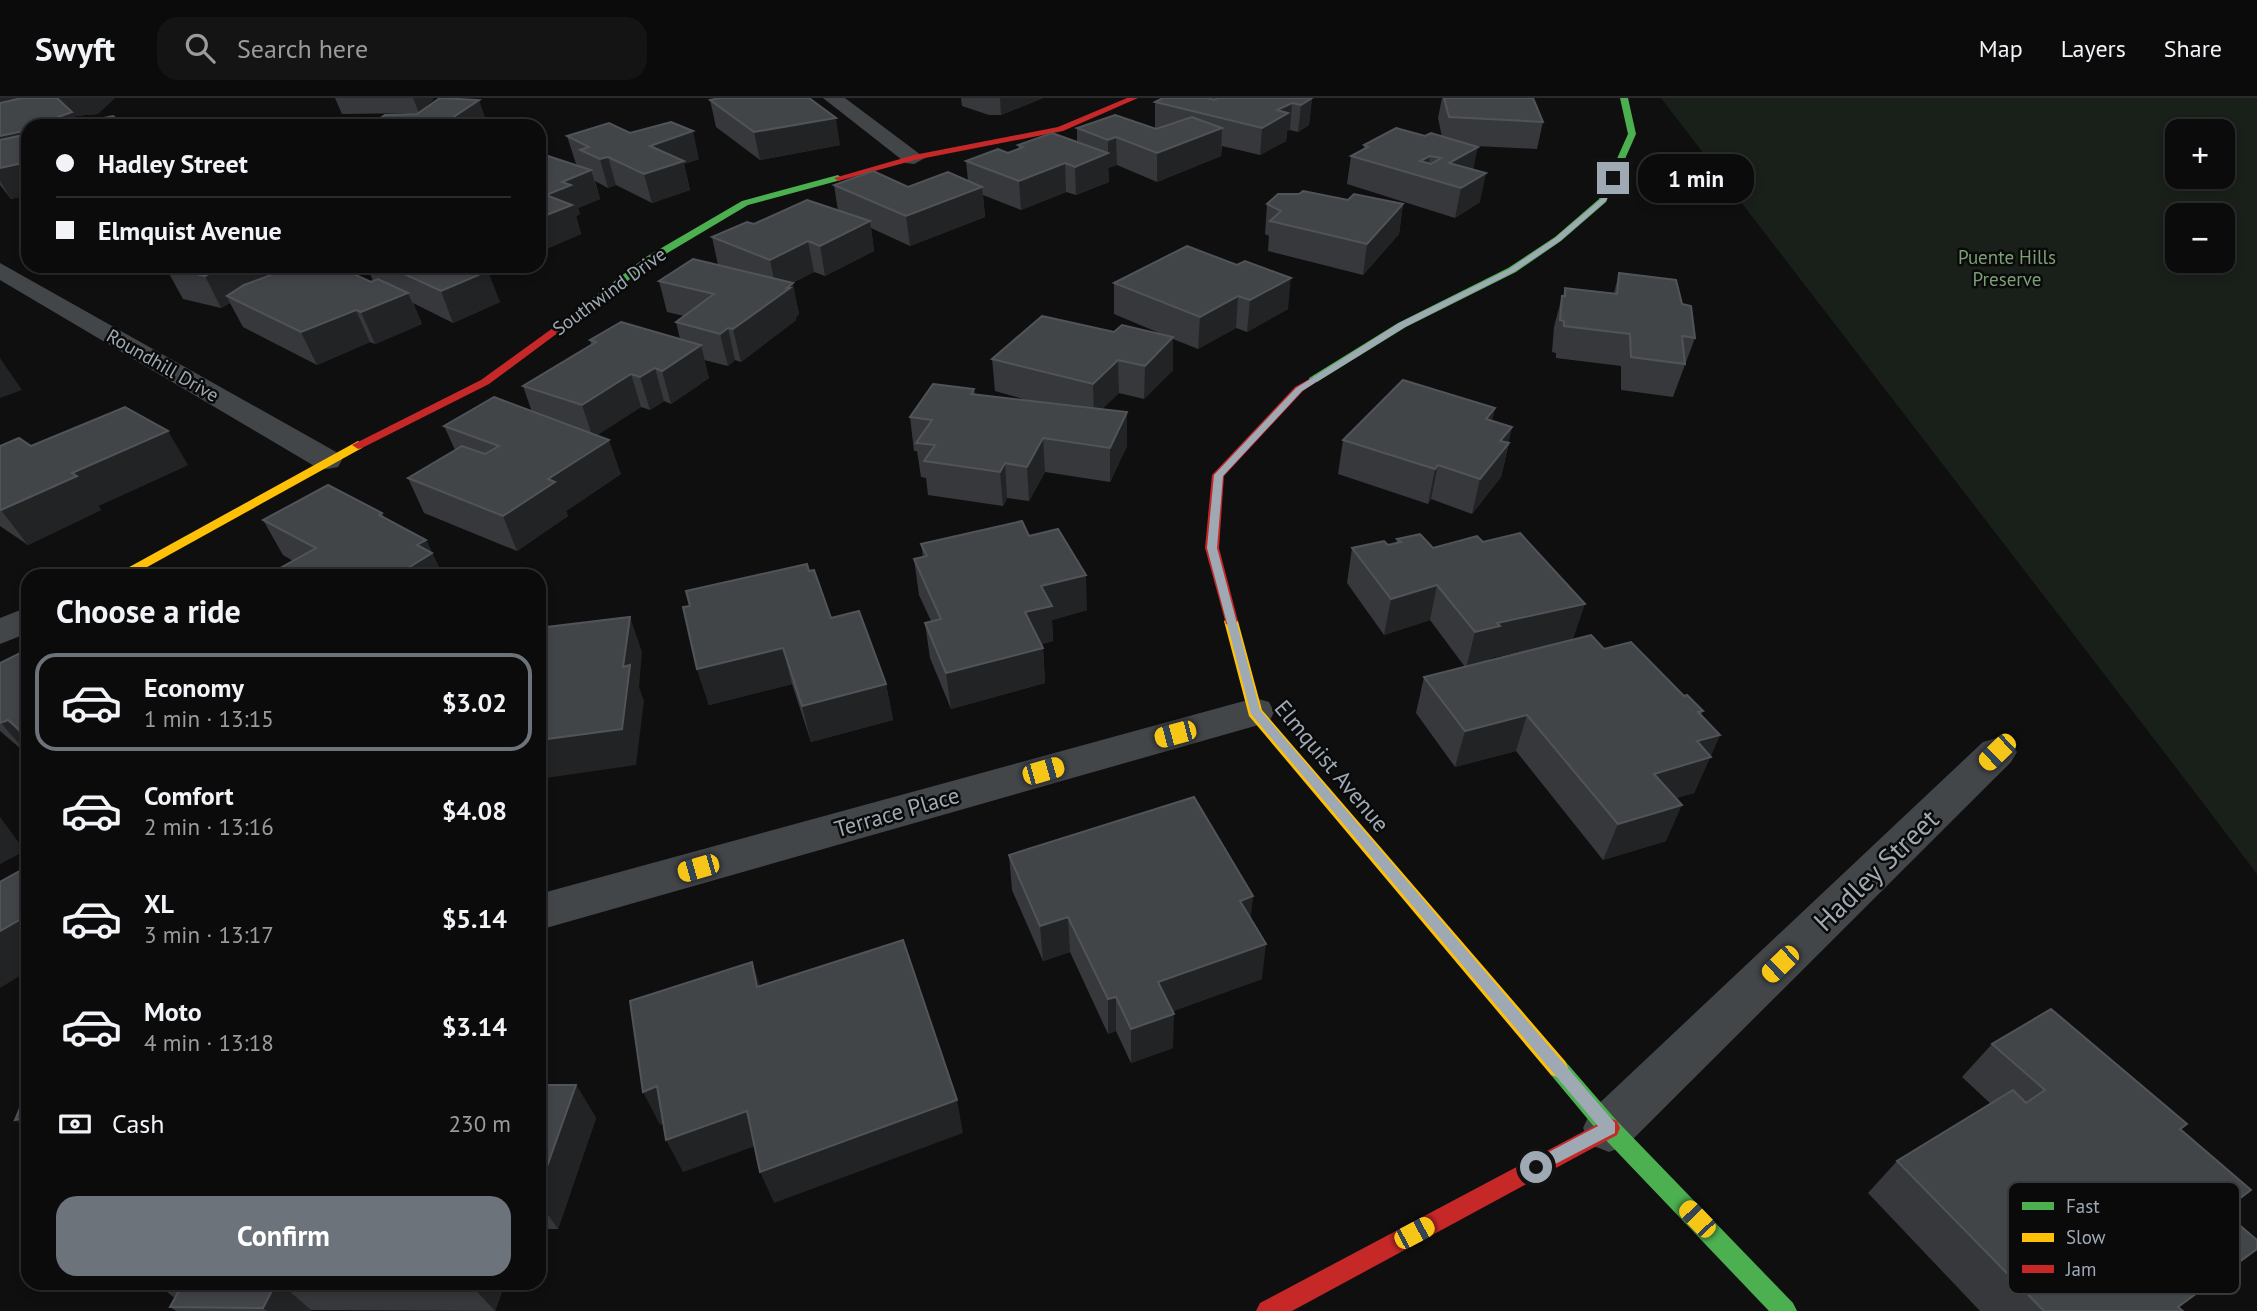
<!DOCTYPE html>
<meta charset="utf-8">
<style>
body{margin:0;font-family:"PT Sans",sans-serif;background:#141415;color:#f1f3f6;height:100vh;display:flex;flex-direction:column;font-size:26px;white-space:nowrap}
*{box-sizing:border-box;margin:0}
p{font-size:23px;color:#9a9b9d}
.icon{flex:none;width:38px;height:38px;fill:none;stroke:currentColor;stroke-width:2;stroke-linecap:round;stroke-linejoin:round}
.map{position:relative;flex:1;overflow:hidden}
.side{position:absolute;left:21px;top:471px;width:525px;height:721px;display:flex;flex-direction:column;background:#0b0b0c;border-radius:21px;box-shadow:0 4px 10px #0003,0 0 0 2px #2b2b2d}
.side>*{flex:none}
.top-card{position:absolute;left:21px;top:21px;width:525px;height:154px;border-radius:21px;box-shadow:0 4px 10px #0003,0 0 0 2px #2b2b2d;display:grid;align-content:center;height:154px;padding:0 35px;background:#0b0b0c}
.controls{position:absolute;left:2165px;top:21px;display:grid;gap:14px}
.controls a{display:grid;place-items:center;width:70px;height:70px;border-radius:14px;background:#0b0b0c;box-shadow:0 4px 10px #0003,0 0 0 2px #2b2b2d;font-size:35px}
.end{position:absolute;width:32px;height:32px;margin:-16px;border:9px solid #9ea9b3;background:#111;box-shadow:0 0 0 4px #111}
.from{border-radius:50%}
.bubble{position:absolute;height:49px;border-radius:21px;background:#0b0b0c;box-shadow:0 4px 10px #0003,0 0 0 2px #2b2b2d;font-size:23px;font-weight:800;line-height:49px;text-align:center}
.car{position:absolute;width:21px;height:42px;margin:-21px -10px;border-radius:9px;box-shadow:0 0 5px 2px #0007;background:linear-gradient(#f5c518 24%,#345 0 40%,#f5c518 0 76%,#345 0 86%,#f5c518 0)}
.top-card b{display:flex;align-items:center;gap:24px;height:66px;font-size:26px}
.top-card b+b{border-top:2px solid #2b2b2d}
.top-card i{width:18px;height:18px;background:#f1f3f6}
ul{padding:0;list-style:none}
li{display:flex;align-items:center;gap:21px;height:98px;margin:0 14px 10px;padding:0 21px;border:4px solid transparent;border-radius:21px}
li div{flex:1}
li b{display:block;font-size:26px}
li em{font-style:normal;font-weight:800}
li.selected{border-color:#6c737a}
li>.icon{width:63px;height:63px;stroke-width:1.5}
h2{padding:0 35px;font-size:32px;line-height:84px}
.pay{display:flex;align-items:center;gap:18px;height:77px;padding:0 35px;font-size:26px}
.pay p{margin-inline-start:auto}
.cta{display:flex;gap:14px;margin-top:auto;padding:14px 35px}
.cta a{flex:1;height:80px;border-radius:21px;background:#6c737a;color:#fff;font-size:28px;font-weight:800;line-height:80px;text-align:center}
header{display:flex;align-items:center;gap:42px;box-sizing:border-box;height:98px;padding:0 35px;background:#0b0b0c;border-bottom:2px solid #2b2b2d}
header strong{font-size:33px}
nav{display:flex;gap:38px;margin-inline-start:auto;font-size:24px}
.search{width:490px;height:63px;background:#141415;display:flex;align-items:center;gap:18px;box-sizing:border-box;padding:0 24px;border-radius:21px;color:#9a9b9d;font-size:26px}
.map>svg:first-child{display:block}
.green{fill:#19201a;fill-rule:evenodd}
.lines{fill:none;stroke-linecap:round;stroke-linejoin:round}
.street{fill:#434649;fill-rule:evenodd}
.fast{fill:#4caf50;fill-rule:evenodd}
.slow{fill:#ffc107;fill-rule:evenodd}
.jam{fill:#c62828;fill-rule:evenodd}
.wall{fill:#37383b;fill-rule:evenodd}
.shaded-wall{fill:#222324}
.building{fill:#424548;stroke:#505459;stroke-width:2;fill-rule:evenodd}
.route{fill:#9ea9b3}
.labels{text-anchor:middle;stroke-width:5;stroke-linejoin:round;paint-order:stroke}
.far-park-label{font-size:19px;fill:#7aa073;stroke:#0a0a0b}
.far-street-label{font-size:19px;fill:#9ea9b3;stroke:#0a0a0b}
.street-label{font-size:23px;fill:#9ea9b3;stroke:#0a0a0b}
.near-street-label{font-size:28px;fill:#9ea9b3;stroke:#0a0a0b}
.key{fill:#0a0a0b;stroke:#363a3d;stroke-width:2}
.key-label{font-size:19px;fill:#9ea9b3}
</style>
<header>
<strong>Swyft</strong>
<div class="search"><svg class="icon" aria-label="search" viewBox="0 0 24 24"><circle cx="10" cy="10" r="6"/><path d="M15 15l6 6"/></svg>Search here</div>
<nav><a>Map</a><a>Layers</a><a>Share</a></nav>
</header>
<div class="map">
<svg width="2257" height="1213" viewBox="0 0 2257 1213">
<rect width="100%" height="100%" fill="#0f0f10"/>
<path class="green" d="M1661,0H2257V776L2174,667ZM2177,33H2222V79H2177ZM2177,117H2222V163H2177Z"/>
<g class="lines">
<g class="street">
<path d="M823,0H845L925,60L914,66L906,65Z"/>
<path d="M0,165L338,355L342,362L338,369L327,371L316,369L0,182Z"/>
<path d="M28,509V535L0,546V520Z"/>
<path d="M1255,600L1269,604L1274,614L1269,624L539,832V796Z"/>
<path d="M1997,640L2011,644L2017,654L2011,664L1627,1047L1609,1054L1591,1047L1583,1030L1591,1013L1983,644Z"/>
</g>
<g class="fast">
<path d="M1620,0H1628L1636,36L1606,104L1561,143L1516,174L1406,229L1317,284H1309V280L1398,225L1508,170L1555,139L1599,101L1628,36Z"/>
<path d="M838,77L842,80L841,82L748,107L654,163L590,211L581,209L646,159L742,103Z"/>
<path d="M1558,961L1565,963L1617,1023L1793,1205L1797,1213H1769L1601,1037L1551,977L1548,970L1551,963Z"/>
</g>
<g class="slow">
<path d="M358,343L364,347L362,350L131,478H113Z"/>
<path d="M1231,518L1238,523L1262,612L1565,963L1568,970L1565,977L1558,979L1551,977L1249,618L1224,523Z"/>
</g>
<g class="jam">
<path d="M1127,0H1138L1063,33L915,62L838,83L834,80L914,57L1058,29Z"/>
<path d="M586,206L591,209L590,211L489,286L362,350L358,351L352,347L481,282Z"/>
<path d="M1313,279L1319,282L1303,293L1224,378L1219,450L1238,523L1231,528L1226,526L1205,450L1212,377L1295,289Z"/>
<path d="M1609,1020L1617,1023L1620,1030L1617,1037L1292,1213H1256L1260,1205Z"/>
</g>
</g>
<g class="wall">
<path d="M0,0L98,16L75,18L78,25L124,28H28V97L11,101L0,87Z"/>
<path d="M335,0H433V2L420,14L486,24L520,27V28H369L418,15L342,16Z"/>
<path d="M961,0H1043L1001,17H989L962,8Z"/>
<path d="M1163,0H1312L1309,27L1298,34L1290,32L1287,33L1286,43L1260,57L1222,48L1221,58L1157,84L1117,67L1108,70L1109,84L1076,97L1066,94L1021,112L983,97L985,119L910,148L871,130L874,153L825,178L814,174L792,185L799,216L796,219V222L741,264L735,262L728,268L704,262L709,280L671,306L664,303L650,312L641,309L597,337L621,376L566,413L568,418L517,453L424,415L408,380L455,352L444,328L532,314L523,288L591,247L590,242L680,241L676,224L684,218L667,214L659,183L718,167L712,139L754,126L838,113L834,87L908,89L968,83L966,63L1008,55L1019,51L1018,47L1077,44V30L1155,31V4Z"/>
<path d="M1442,0H1533L1543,24L1537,51L1476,48L1473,72L1480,104L1455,120L1347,86L1351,58L1364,51V47L1425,38L1442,39L1438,20Z"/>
<path d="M710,2L840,47L760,62L716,29Z"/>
<path d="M630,35L699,61L684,66L690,92L652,105L616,87L608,90L595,83L600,101L578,110L580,116L576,118L581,136L539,154L582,69L576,66L567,38Z"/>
<path d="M1348,102L1403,106L1399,136L1363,177L1268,153L1269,138L1265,136L1267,106Z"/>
<path d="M1187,148L1288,211L1247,234L1236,230L1198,251L1173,241V272L1144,301L1119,295L1102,311L1127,348L1110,384L1045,374L1029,403L1007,400L1003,408L928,397L926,380L921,379L917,353H914L910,319L974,291L975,296L1030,303L995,293L992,261L1114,234L1164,237L1114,216V185Z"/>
<path d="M118,168H156L134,176Z"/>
<path d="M367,168H490L484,171L500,204L453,225L413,205L422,226L375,246L370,244L317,267L243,229L230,205L221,210L183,201L166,170L371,184L373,183Z"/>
<path d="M1619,175L1682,206L1695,240L1673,299L1621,292V268L1556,260V255L1552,254L1554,229L1562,198H1563L1565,190L1614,195Z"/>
<path d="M1495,310L1492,323L1512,329L1508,345H1509L1501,379L1472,416L1431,401L1428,406L1338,376L1343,342Z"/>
<path d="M0,348H31L188,367L98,408L101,412L28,447L0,428Z"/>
<path d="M382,415L384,419L426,442L443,478H266L293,463L283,457L263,422Z"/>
<path d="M1029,438L1087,512L1052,522L1053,543L1042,546L1043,550L1045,585L951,611L930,560L925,525L931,523L919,497L914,461L923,459L921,446Z"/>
<path d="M1397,441L1433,450L1573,541L1604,551L1684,598L1703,613L1701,617L1720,637L1694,695L1676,700L1666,743L1603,762L1516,653L1455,669L1416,615L1424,579L1465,569L1430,522L1384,537L1347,485L1352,450L1388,447L1396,445ZM1571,542L1491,562V560Z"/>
<path d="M809,473L831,520L886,586L893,622L811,644L792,586L709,607L697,571Z"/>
<path d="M28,551V657L0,633V565Z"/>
<path d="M1009,757L1253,798L1250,820L1262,881L1173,913V950L1131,965L1116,933L1108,936L1070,854L1043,863L1012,792Z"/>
<path d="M1992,946L2187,1026L2181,1032L2223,1113L2178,1209L2183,1213H1980L1868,1095L1897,1063L1991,1006L1962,979Z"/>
<path d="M539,987H576L596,1020L558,1131H539Z"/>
<path d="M155,1185H505L495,1213L311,1212L310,1213H176L170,1209L175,1200Z"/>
</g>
<g class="shaded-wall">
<path d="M0,0H115L98,16L75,18L80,28H44L0,25Z"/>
<path d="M413,0H433V2L419,15Z"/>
<path d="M1000,0H1043L1001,17Z"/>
<path d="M1312,0L1309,27L1298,34L1301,7Z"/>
<path d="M479,2L488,28L452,20Z"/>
<path d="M1292,5L1290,32L1287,33L1286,43L1260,57L1262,30L1277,12Z"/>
<path d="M836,20L840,47L760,62L754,34Z"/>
<path d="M1222,30L1221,58L1157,84V55Z"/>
<path d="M28,32V63L0,70V38Z"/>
<path d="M693,33L699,61L684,66L690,92L652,105L644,76L650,48Z"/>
<path d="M1116,39L1117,67L1108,70V42Z"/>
<path d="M1478,49L1472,77L1449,65Z"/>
<path d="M1108,55L1109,84L1076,97L1075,69Z"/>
<path d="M1430,58L1427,80L1420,63Z"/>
<path d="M608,59L616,87L608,90L600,61Z"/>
<path d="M28,64V97L11,101L0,83V70Z"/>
<path d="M1065,65L1066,94L1021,112L1019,83Z"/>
<path d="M591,72L600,101L578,110L580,116L576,118L581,136L539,154V120L546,97L562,84Z"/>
<path d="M1486,75L1480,104L1455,120L1461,90Z"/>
<path d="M982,89L985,119L910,148L906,118Z"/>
<path d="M1403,106L1399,136L1363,177L1367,146Z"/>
<path d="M870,123L874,153L825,178L820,148Z"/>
<path d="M808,143L814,174L776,192L770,162Z"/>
<path d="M129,168H156L134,176Z"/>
<path d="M225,168H298L227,198L230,205L221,210L205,178Z"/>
<path d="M488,173L500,204L453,225L441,193Z"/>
<path d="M1291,180L1288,211L1247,234L1250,202Z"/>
<path d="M793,185L799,216L796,219V222L741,264L733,231Z"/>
<path d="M408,195L422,226L375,246L361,214Z"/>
<path d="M1238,198L1236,230L1198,251L1200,219Z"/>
<path d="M356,212L370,244L317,267L301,234Z"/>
<path d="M728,230L735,262L728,268L720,236Z"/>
<path d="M1173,239V272L1144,301L1145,268Z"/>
<path d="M701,247L709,280L671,306L662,273Z"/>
<path d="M0,260L22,292L0,300Z"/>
<path d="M1118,262L1119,295L1094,319L1093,286Z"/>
<path d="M655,270L664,303L650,312L640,279Z"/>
<path d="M631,276L641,309L593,340L582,307Z"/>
<path d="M1495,310L1488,343L1486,321Z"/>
<path d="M1127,314V348L1110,384V350Z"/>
<path d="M1512,329L1501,379L1472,416L1480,381L1500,343Z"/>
<path d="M168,333L188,367L98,408L101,412L28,447L1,412L72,375Z"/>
<path d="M1043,340L1045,374L1029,403L1027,369Z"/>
<path d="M609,342L621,376L566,413L568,418L517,453L503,418L548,381Z"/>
<path d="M1005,365L1007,400L1003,408L1000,374Z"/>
<path d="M1438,367L1431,401L1428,406L1435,371Z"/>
<path d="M426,442L443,478H395L417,447Z"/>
<path d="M1086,477L1087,512L1052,522L1053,543L1027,550L1025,514L1041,488Z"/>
<path d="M1437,487L1430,522L1384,537L1391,501Z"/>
<path d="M1585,506L1573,541L1491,560L1490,564L1466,570L1475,534L1497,525Z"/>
<path d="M630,519L642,554L639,589L644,603L636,667L539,681V642L623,569Z"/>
<path d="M783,550L792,586L709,607L697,571Z"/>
<path d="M1043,550L1045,585L951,611L946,575Z"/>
<path d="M886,586L893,622L811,644L802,608Z"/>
<path d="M1527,617L1516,653L1455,669L1465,633Z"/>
<path d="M8,622L28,645V656L1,625Z"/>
<path d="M28,632V641L23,635Z"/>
<path d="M1720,637L1694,695L1639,711L1654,676L1697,643Z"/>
<path d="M1682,707L1666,743L1603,762L1618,726Z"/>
<path d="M0,719L25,753L0,766Z"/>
<path d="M1253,798L1249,834L1240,803Z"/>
<path d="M28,817V873L0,890V833Z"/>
<path d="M1068,819L1070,854L1043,863L1040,828Z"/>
<path d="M1266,846L1262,881L1157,919L1158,884Z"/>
<path d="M752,864L764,899L757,889Z"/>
<path d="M1116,899V933L1108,936V901Z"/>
<path d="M1174,916L1173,950L1131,965V931Z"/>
<path d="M576,987L596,1020L558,1131L539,1104V1091Z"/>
<path d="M657,988L674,1021L660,1027L643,994Z"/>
<path d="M957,1002L963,1035L774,1105L760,1074Z"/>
<path d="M747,1013L761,1046L683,1074L666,1042Z"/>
<path d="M28,1019V1033L15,1022Z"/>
<path d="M276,1185H280L311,1212L310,1213H267L263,1210Z"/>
<path d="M469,1185H505L495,1213Z"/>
</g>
<g class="building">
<path d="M22,0H57L72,14L58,19L63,24L44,28H28V32L0,38V5Z"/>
<path d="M440,0L479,2L452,20L520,27L516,28H369L385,17L417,16Z"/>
<path d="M719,0H809L836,20L754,34L710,2Z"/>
<path d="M1163,0H1208L1214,2L1218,0H1312L1301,7L1292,5L1277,12L1288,15L1262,30L1155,4Z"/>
<path d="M1444,0H1533L1543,24L1449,19Z"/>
<path d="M1115,17L1156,31L1192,19L1222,30L1157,55L1116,39L1108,42L1077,30Z"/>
<path d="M113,18L124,28H65Z"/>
<path d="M671,24L693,33L650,48L684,63L644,76L608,59L600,61L580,52L589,49L567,38L609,25L630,35Z"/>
<path d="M1396,30L1425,38L1431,35L1478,49L1449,65L1486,75L1461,90L1351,58L1368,49L1364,47ZM1430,58L1441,60L1431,66L1420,63Z"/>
<path d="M1052,35L1108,55L1075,69L1065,65L1019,83L966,63L998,51L1008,55L1023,49L1018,47Z"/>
<path d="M28,36V64L0,70V42Z"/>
<path d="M548,58L591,72L562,84L571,87L546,97L572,107L539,120V62Z"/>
<path d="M873,73L908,89L948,74L982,89L906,118L834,87Z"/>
<path d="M1303,93L1348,102L1354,96L1403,106L1367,146L1270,123L1281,113L1267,106L1278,96H1299Z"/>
<path d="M807,102L870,123L820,148L808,143L770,162L712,139L747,124L754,126Z"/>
<path d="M1187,148L1237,167L1245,163L1291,180L1250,202L1238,198L1200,219L1114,185Z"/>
<path d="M693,161L793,185L787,190H790L733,231L728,230L720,236L676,224L714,196L659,183Z"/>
<path d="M171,168H225L205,178L166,170Z"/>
<path d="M295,168H336L371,184L378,181L408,195L361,214L356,212L301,234L227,198L244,187Z"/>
<path d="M387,168H477L488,173L441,193Z"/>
<path d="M1619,175L1676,182L1682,206L1691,208L1695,240L1682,238L1685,266L1631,259L1630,236L1564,228V223L1560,222L1562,198H1565V190L1617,196Z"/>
<path d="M1042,218L1114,234L1122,227L1173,239L1145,268L1118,262L1093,286L992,261Z"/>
<path d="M621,224L701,247L662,273L655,270L640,279L631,276L582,307L523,288L596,244L590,242Z"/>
<path d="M1403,282L1495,310L1486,321L1512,329L1500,343L1509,345L1480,381L1438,367L1435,371L1343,342Z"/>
<path d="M933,286L974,291L971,296L1127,314L1110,350L1043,340L1027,369L1005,365L1000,374L924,363L935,347L916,345L932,322L910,319Z"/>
<path d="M494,299L609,342L548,381L555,384L503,418L408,380L462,348L485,356L499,348L444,328Z"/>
<path d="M125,309L168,333L72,375L77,378L1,412L0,411V348L19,340L31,348Z"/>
<path d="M328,387L382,415L379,417L426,442L417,447L432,455L395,478H266L316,450L263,422Z"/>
<path d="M1022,423L1029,438L1058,431L1086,477L1041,488L1052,508L1025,514L1043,550L946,575L925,525L941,521L914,461L927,458L921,446Z"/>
<path d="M1520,435L1585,506L1497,525L1500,528L1475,534L1437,487L1391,501L1352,450L1384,443L1388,447L1401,444L1397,441L1420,436L1433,450L1477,438L1483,444Z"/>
<path d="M807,466L809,473L814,472L831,520L859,513L886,586L802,608L783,550L697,571L683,509L690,508L686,493Z"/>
<path d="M630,519L623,569L630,567L622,631L539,642V530Z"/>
<path d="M1591,537L1604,551L1631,544L1684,598L1687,597L1703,613L1698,614L1720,637L1697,643L1711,659L1654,676L1682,707L1618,726L1527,617L1465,633L1424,579Z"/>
<path d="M28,551V632L23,635L8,622L0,625V565Z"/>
<path d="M1194,699L1253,798L1240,803L1266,846L1158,884L1174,916L1131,931L1116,899L1108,901L1068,819L1040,828L1009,757Z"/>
<path d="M25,770L28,774V817L0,833V784Z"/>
<path d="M903,842L957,1002L760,1074L747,1013L666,1042L657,988L643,994L630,903L752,864L757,889Z"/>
<path d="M2051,911L2187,1026L2180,1031L2251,1092L2223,1113L2257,1142V1151L2178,1209L2183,1213H2044L1897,1063L2013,992L2026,1005L2045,992L1992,946Z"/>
<path d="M539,987H576L539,1091Z"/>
<path d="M28,991V1019L15,1022Z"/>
<path d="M183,1185H276L263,1210L170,1209Z"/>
</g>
<path class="route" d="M1615,79L1606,103L1560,143L1514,174L1405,229L1302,293L1223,378L1217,450L1260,612L1615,1025V1035L1536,1076L1530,1074V1064L1598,1028L1251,616L1207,450L1214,377L1296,290L1399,225L1509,171L1555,140L1601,101L1610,80Z"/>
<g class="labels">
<g class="far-park-label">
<text x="2007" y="166">Puente Hills<tspan x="2007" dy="22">Preserve</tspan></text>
</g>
<g class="far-street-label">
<text transform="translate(609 193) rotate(-36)" y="7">Southwind Drive</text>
<text transform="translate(163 267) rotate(30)" y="7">Roundhill Drive</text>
</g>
<g class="street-label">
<text transform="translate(1332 668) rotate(50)" y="8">Elmquist Avenue</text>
<text transform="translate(897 714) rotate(-16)" y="8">Terrace Place</text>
</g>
<g class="near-street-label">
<text transform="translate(1876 772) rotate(-44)" y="10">Hadley Street</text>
</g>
</g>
<rect x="2008" y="1084" width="232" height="112" rx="10" class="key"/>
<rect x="2022" y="1104" width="32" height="8" fill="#4caf50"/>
<rect x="2022" y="1135" width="32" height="9" fill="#ffc107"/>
<rect x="2022" y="1167" width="32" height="8" fill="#c62828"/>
<g class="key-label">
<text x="2066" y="1115">Fast</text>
<text x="2066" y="1146">Slow</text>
<text x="2066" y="1178">Jam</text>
</g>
</svg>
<div class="controls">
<a>+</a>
<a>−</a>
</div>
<i class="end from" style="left:1536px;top:1069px"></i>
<i class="end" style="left:1613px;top:80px"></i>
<div class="bubble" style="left:1638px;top:56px;width:116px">1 min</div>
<i class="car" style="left:1175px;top:636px;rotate:255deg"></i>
<i class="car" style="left:1997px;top:654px;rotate:226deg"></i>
<i class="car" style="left:1043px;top:673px;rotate:74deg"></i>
<i class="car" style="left:698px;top:770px;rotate:254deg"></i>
<i class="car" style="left:1780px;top:866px;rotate:226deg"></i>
<i class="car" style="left:1697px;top:1121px;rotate:316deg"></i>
<i class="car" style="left:1414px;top:1135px;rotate:62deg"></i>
<div class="top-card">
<b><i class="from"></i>Hadley Street</b>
<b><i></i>Elmquist Avenue</b>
</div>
<section class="side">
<h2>Choose a ride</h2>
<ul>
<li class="selected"><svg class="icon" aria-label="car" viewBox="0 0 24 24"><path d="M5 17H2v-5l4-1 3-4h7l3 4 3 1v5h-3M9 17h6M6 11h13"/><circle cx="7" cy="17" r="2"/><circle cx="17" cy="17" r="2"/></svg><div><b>Economy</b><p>1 min · 13:15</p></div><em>$3.02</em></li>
<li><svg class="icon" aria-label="car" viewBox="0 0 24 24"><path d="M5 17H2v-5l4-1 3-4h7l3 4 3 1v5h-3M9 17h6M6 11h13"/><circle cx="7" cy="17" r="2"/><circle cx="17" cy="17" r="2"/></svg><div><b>Comfort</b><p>2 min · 13:16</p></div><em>$4.08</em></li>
<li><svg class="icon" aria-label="car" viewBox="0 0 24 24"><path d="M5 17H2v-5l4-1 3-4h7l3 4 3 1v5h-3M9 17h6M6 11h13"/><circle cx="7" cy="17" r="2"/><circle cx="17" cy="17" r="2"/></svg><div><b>XL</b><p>3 min · 13:17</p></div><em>$5.14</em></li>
<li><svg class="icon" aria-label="car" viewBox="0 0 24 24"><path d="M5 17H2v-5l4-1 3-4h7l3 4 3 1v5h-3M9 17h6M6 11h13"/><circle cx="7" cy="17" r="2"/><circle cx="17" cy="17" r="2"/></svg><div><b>Moto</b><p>4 min · 13:18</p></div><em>$3.14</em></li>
</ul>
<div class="pay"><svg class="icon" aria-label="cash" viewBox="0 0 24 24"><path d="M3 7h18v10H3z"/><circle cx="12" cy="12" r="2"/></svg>Cash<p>230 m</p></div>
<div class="cta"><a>Confirm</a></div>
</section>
</div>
